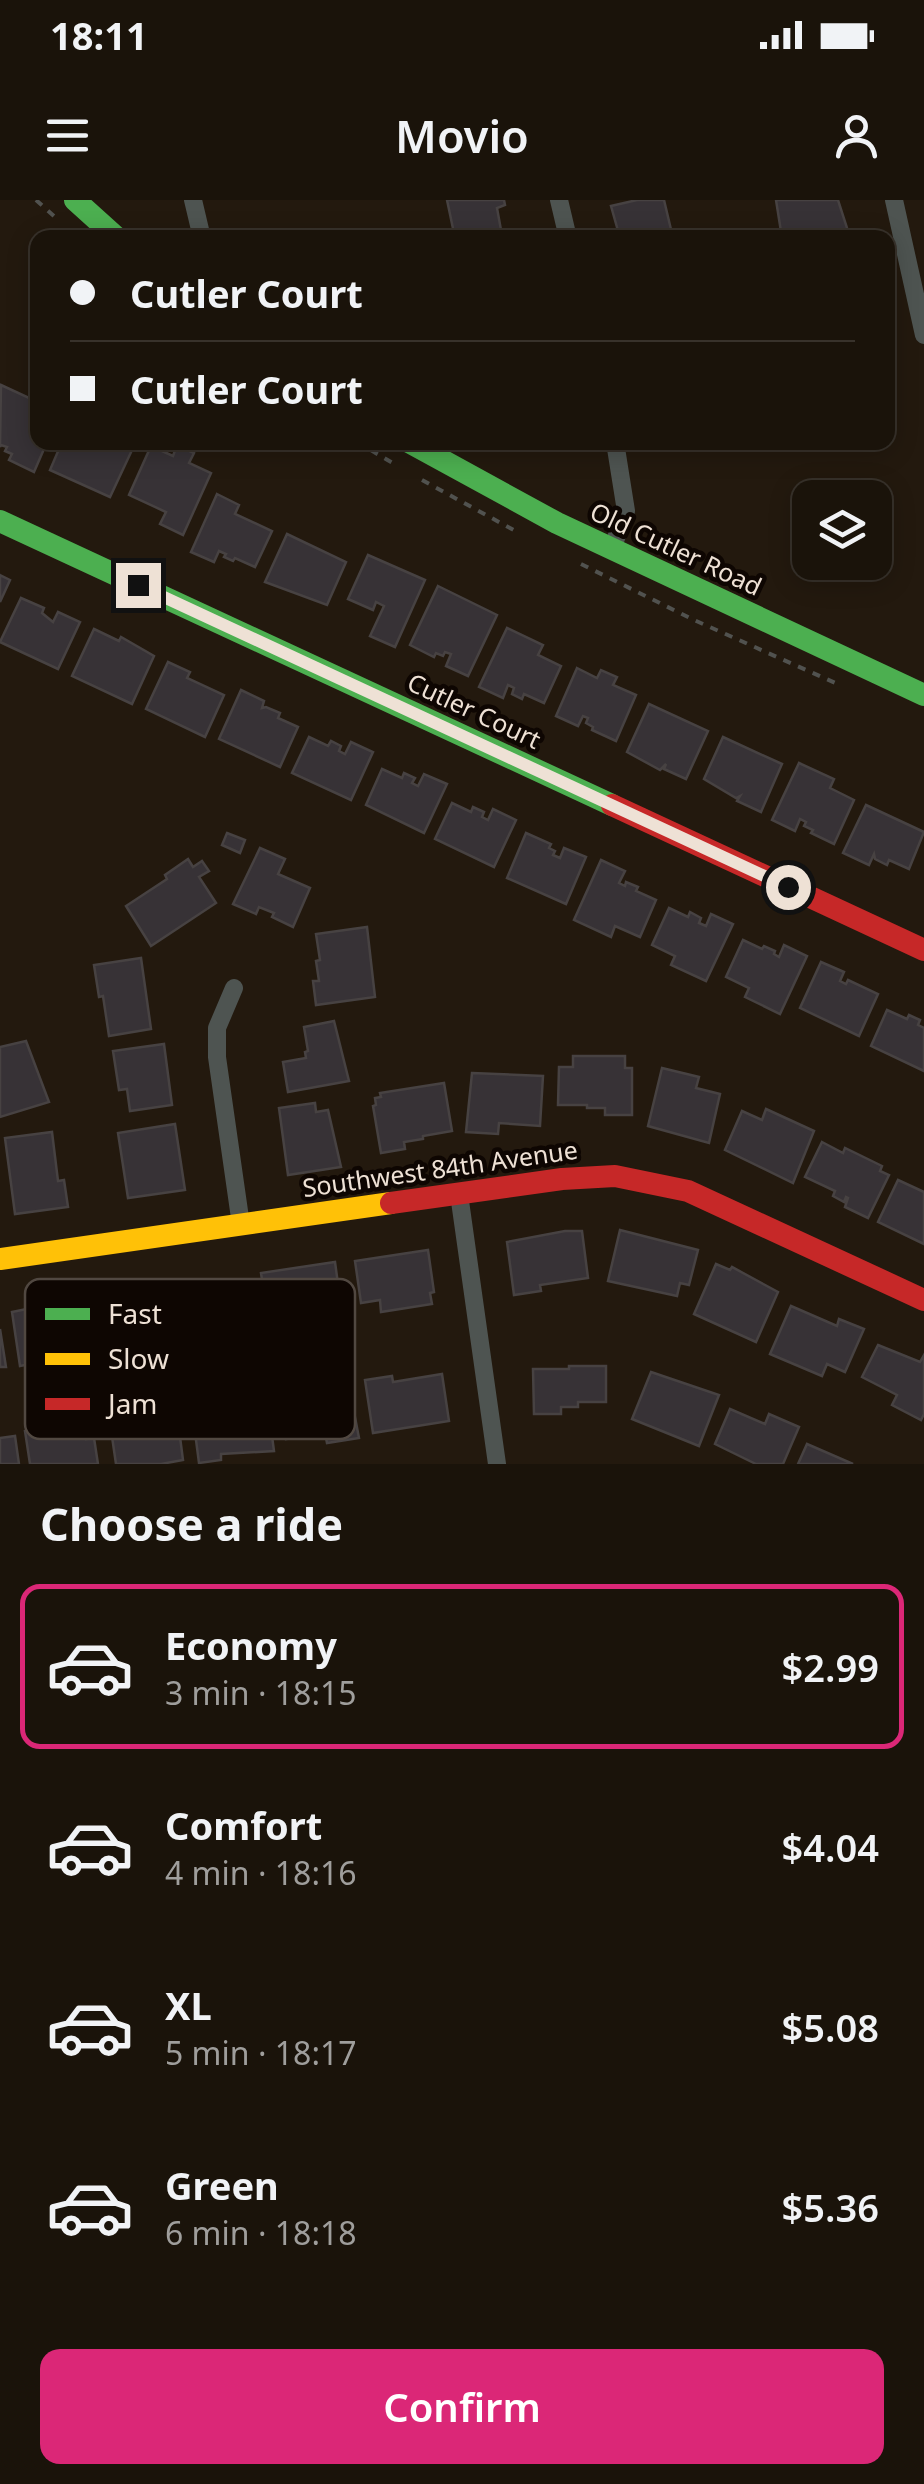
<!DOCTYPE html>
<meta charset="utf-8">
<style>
body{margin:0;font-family:"Noto Sans",sans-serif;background:#272018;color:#f1f3f6;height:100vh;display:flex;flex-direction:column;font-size:38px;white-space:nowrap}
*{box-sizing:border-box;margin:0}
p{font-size:32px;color:#9f9e9c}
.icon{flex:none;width:55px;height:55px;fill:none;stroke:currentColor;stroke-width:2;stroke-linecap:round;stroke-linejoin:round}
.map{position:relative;height:1264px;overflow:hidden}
.panel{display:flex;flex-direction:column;background:#1a130a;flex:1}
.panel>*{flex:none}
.guide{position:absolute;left:30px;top:30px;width:865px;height:220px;border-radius:20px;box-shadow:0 5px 25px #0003,0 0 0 2px #38322b;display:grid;align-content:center;height:220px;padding:0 40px;background:#1a130a}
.buttons{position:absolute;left:792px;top:280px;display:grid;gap:20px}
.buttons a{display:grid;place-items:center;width:100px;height:100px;border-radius:20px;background:#1a130a;box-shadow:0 5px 25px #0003,0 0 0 2px #38322b;font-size:50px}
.end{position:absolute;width:45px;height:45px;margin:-22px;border:12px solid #eee1d5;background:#111;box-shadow:0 0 0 5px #111}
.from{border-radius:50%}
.guide b{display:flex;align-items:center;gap:35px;height:95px;font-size:38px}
.guide b+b{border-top:2px solid #38322b}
.guide i{width:25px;height:25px;background:#f1f3f6}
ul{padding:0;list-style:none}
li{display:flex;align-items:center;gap:30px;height:165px;margin:0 20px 15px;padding:0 20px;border:5px solid transparent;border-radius:20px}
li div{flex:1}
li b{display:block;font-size:38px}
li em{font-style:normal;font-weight:600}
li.active{border-color:#db2777}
li>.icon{width:90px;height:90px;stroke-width:1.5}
h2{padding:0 40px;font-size:45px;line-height:120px}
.button{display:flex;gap:20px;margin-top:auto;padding:20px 40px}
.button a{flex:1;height:115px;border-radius:20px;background:#db2777;color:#fff;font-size:40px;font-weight:600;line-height:115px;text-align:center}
.status{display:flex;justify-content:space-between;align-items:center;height:70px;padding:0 50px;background:#1a130a;direction:ltr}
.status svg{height:28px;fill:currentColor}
header{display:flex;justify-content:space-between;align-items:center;height:130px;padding:0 40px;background:#1a130a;font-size:45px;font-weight:600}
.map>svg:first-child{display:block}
.building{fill:#373236;stroke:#474242;stroke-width:2.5}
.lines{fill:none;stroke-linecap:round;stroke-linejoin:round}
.path{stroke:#51524f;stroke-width:4;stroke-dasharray:8 8;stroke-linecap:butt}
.street{stroke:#4e5451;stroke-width:18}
.fast{stroke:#4caf50;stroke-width:22}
.slow{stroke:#ffc107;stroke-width:22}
.jam{stroke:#c62828;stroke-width:22}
.route{stroke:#eee1d5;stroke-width:12}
.labels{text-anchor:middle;stroke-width:9;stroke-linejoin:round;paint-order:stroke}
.street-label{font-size:25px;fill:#eee1d5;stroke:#0e0602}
.key{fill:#0e0602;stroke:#514841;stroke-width:2.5}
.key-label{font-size:28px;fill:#eee1d5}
</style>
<div class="status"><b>18:11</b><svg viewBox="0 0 49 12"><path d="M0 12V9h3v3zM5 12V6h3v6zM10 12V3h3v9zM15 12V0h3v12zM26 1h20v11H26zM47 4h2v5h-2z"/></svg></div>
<header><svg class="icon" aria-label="menu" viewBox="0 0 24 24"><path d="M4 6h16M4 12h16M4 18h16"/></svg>Movio<svg class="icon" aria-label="person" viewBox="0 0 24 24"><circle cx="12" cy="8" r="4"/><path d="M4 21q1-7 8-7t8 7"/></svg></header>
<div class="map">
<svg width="924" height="1264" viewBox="0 0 924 1264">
<rect width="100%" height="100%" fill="#23190e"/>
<g class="building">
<path d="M447,0H504L505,5L497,8L501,30L455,38Z"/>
<path d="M637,0H664L673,38H620L611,6Z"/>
<path d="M776,0H838L848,31L821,38H782Z"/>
<path d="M1,185L38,202V242H47L34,272L9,260L12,254L5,251L7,247L1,245L0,247Z"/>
<path d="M62,242H119L133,248L110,297L50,270Z"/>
<path d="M177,245L194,253L189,263L211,273L183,335L160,324L166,312L129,295L151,246L173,256Z"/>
<path d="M217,294L239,305L235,314L272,331L255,367L235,358L233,361L224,357L226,354L219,351L214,362L191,352Z"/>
<path d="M287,334L346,362L327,405L265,382Z"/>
<path d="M368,355L425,380L395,447L370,436L384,406L376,402L373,410L348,399Z"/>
<path d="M0,375L10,380L0,402Z"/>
<path d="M438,386L497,415L468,476L446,466L451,454L445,452L443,456L436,453L434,457L410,445Z"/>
<path d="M21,398L44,408L42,413L53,422L58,412L80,422L58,469L0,442Z"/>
<path d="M507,428L543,445L538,455L561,466L544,503L524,494L522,499L512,494L514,488L508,485L503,498L479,487Z"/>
<path d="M94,429L119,441L121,437L154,456L132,504L72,476Z"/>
<path d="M168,462L190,472L187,478L224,495L205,537L146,509Z"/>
<path d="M577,468L597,478L601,470L617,477L613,485L636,495L616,541L592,530L593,527L586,523L588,518L583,516L578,526L556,516Z"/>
<path d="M241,490L264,501L262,508L266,507L280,513L278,518L298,527L280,567L219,539Z"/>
<path d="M649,504L708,531L686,579L664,569L666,564L660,570L627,552Z"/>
<path d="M309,537L328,546L331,541L341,546L339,551L345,554L351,542L373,552L351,600L292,573Z"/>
<path d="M723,537L782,564L761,612L737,601L740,596L736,598L704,579Z"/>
<path d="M799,563L834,579L830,588L854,600L834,644L811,633L813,630L804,626L806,622L800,619L795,631L772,620Z"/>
<path d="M382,569L402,578L404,573L415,578L412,583L418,586L424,574L447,584L424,633L366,605Z"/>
<path d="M452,603L471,612L473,607L484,612L482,617L488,620L493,609L516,620L494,667L435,639Z"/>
<path d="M866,605L924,632L909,669L889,660L887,665L875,659L874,654L869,665L843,653Z"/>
<path d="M227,633L245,640L240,653L222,645Z"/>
<path d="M526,633L551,644L549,648L555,651L553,655L560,658L564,648L586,657L566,704L507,678Z"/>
<path d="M260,648L285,659L278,674L310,688L293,727L272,717L274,713L259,707L256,714L233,704Z"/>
<path d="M188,659L193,667L202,661L209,671L199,677L216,703L151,746L126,706L167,679L165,675Z"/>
<path d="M601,660L625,671L619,683L625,686L626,682L638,687L636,691L656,700L640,737L615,726L611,737L574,720Z"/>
<path d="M669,708L688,717L690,712L701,718L699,723L706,726L711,714L733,724L706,781L671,765L675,756L652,745Z"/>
<path d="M367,727L375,797L316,805L313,781H319L316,761L320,760L316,734Z"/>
<path d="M743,740L762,749L764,746L775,751L774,754L779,757L784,745L807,756L780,814L745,797L749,788L726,777Z"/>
<path d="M141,758L151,829L109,836L103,796L99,797L94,765Z"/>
<path d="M821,762L844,772L840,781L846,784L848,780L878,794L859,836L800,808Z"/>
<path d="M887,810L907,819L909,815L920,820L918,825L924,828V871L871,846Z"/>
<path d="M334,821L349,881L288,892L283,862L306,858L305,852L308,851L304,827Z"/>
<path d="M26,841L49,902L0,917V847Z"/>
<path d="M164,844L172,905L130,911L127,889L119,890L113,851Z"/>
<path d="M573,856H625V868H632V915H605V908H587V905H558L559,867H573Z"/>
<path d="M662,868L699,877L696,888L720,894L709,943L648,926Z"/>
<path d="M472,873L543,876L540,926L499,923L498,934L466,932Z"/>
<path d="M444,883L452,931L423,936V939L404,942L405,949L381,953L373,906L376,905L375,898L381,897L380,893Z"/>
<path d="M315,903L316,912L328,910L341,967L288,975L279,908Z"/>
<path d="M766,909L814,931L793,983L725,950L742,911L762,920Z"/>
<path d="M175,924L185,990L128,998L118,933Z"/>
<path d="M52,932L58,981L64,980L68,1007L15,1014L5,938Z"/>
<path d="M822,942L843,953L845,948L882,966L880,971L889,975L868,1018L845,1007L848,998L846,997L844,1002L833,996L835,991L805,977Z"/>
<path d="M898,980L924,992V1044L878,1022Z"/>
<path d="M620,1030L698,1050L689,1085L680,1083L677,1096L608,1081Z"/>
<path d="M565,1031H582L588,1078L540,1085L541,1091L514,1095L507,1042Z"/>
<path d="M428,1050L434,1092L430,1093L432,1104L381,1112L380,1100L361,1103L355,1061Z"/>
<path d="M335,1062L341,1106H338L339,1118L269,1128L261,1073Z"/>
<path d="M716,1064L730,1070L732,1067L778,1092L756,1142L694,1114Z"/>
<path d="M56,1103L57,1106L76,1103L84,1153L20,1166L12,1112Z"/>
<path d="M791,1106L837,1126L839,1119L864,1129L845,1172L827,1164L822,1176L770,1154Z"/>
<path d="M0,1129L6,1167H0Z"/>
<path d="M878,1145L920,1162L924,1155V1214L921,1220L892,1205L897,1195L862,1177Z"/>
<path d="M569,1166H606V1202H578V1207H561V1214H534L533,1169H569Z"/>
<path d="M651,1172L719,1195L699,1246L632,1219Z"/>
<path d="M442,1174L449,1221L373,1233L365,1180L392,1176L393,1182Z"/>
<path d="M349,1186L359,1238L327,1243L325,1233L286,1239L280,1202L315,1196L314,1191Z"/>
<path d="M260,1196L261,1207L268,1206L274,1251L221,1254V1260L199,1263L193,1217L206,1215L204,1204Z"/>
<path d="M176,1206L183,1260L161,1264H116L109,1216Z"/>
<path d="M730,1209L765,1224L769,1214L799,1227L783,1264H756L715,1244Z"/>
<path d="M54,1227L55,1231L84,1227L86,1239L94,1238L98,1264H30L25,1231Z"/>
<path d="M15,1236L19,1264H0V1238Z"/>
<path d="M807,1244L853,1264H798Z"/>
</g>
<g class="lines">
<g class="path">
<path d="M36,0L55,17"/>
<path d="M357,242L396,265"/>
<path d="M422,280L519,333"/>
<path d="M581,364L694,420L840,485"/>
</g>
<g class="street">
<path d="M193,0L202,38"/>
<path d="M559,0L568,38"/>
<path d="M894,0L924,135"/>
<path d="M612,349L626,311L615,242"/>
<path d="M234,788L217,828V857L241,1025"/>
<path d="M459,994L497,1264"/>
</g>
<g class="fast">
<path d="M75,0L117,38"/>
<path d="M409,242L557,323L924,495"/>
<path d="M0,321L612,605"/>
</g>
<path class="slow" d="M0,1059L391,1003"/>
<g class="jam">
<path d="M612,605L924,750"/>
<path d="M391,1003L562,979L615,976L688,991L924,1100"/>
</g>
</g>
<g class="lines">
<path class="route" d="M138,385L788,687"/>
</g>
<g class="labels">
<g class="street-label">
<text transform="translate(676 349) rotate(25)" y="9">Old Cutler Road</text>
<text transform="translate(474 511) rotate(25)" y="9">Cutler Court</text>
<text transform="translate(440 969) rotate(-8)" y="9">Southwest 84th Avenue</text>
</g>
</g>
<rect x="25" y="1079" width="330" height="160" rx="15" class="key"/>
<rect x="45" y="1108" width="45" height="12" fill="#4caf50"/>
<rect x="45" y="1153" width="45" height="12" fill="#ffc107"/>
<rect x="45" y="1198" width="45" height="12" fill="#c62828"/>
<g class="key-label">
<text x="108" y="1124">Fast</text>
<text x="108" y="1169">Slow</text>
<text x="108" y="1214">Jam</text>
</g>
</svg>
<div class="buttons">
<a><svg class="icon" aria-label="layers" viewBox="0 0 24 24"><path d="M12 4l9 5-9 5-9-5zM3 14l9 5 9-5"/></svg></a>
</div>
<i class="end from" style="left:788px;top:687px"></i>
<i class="end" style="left:138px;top:385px"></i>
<div class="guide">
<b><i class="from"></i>Cutler Court</b>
<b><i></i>Cutler Court</b>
</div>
</div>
<section class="panel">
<h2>Choose a ride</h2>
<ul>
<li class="active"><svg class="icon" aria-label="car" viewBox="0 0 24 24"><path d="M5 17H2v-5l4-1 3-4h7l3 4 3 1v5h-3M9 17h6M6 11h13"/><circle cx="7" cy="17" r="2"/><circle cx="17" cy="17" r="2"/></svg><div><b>Economy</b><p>3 min · 18:15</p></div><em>$2.99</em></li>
<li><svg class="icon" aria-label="car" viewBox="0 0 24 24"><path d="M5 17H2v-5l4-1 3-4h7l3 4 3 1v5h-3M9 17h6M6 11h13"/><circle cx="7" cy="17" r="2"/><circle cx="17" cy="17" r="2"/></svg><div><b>Comfort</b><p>4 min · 18:16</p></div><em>$4.04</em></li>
<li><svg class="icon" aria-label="car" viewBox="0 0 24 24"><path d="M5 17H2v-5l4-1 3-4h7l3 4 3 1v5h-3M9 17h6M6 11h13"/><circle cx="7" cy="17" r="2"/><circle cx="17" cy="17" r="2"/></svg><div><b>XL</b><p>5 min · 18:17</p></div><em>$5.08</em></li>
<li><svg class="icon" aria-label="car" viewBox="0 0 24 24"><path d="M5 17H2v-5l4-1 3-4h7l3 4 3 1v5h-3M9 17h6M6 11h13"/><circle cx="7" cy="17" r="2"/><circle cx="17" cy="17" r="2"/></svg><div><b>Green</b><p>6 min · 18:18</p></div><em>$5.36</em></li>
</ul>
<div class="button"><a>Confirm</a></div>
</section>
